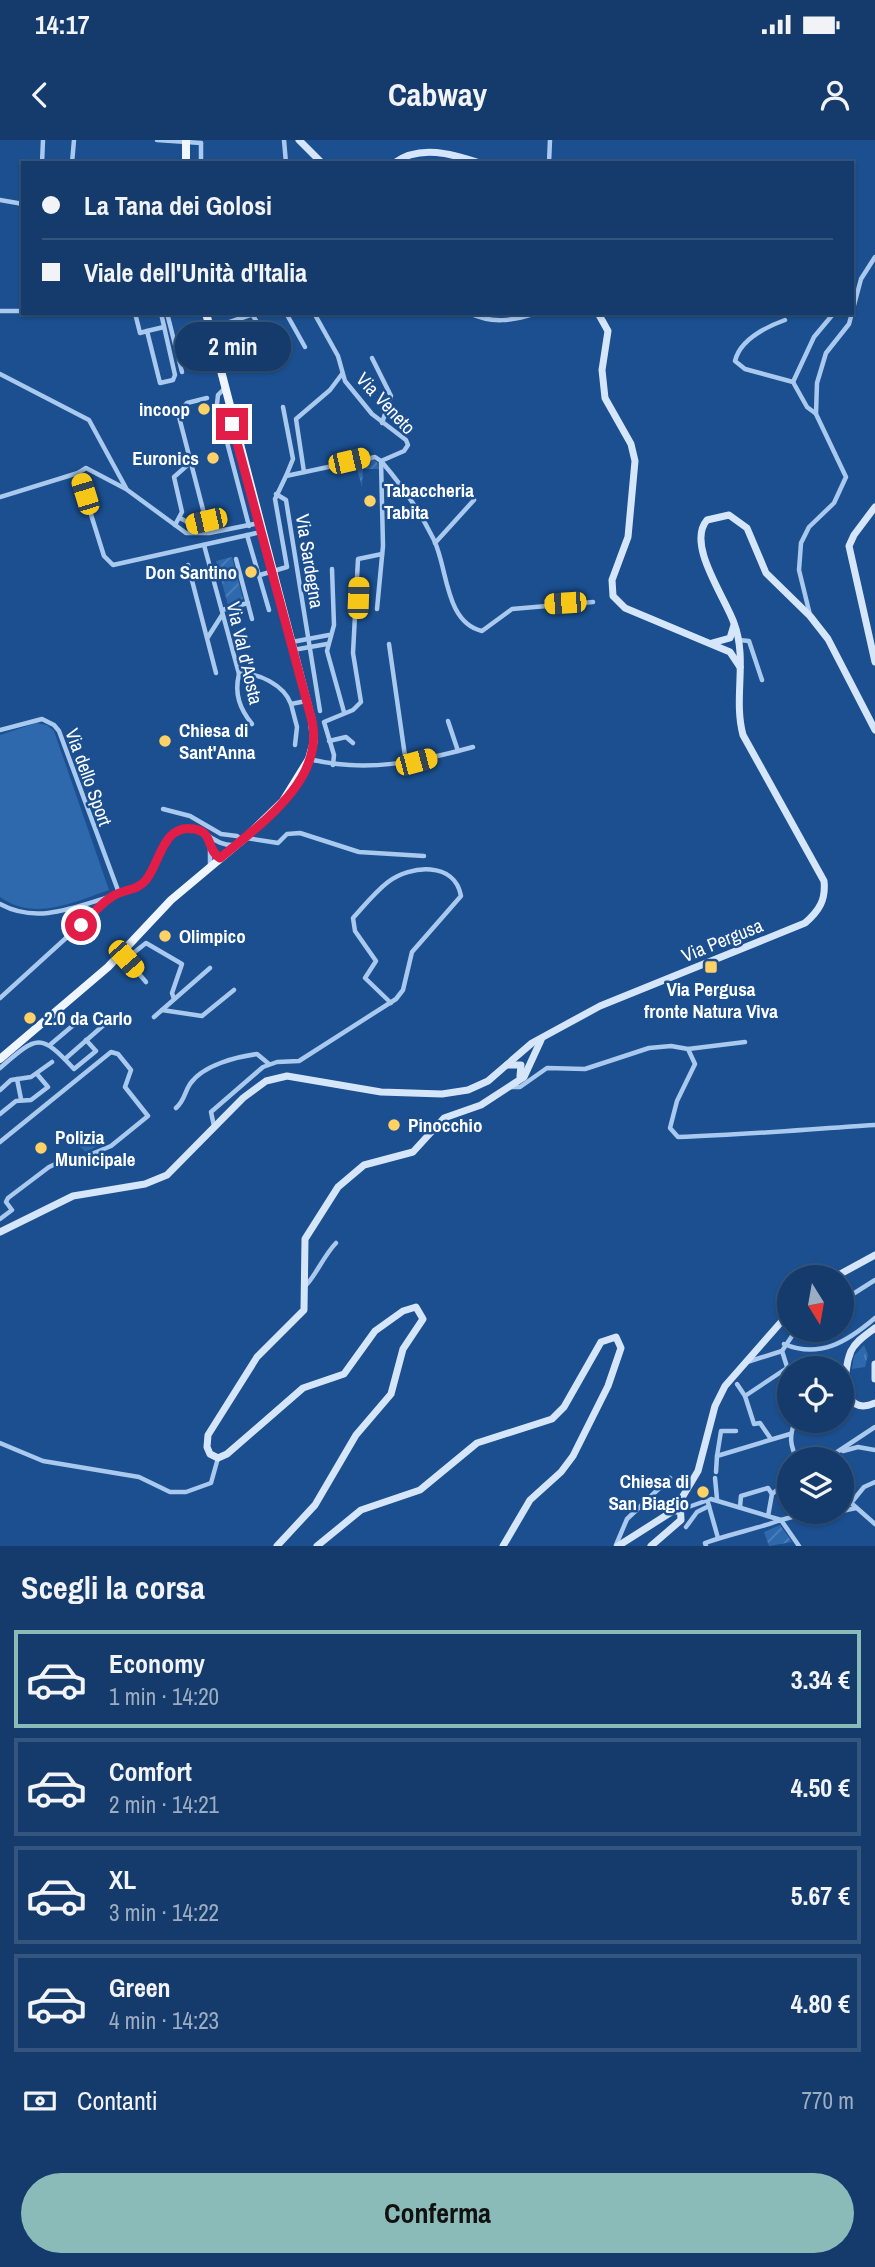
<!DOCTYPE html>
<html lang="it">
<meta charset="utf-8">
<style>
body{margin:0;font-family:"Archivo Narrow",sans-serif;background:#214673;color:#f1f3f6;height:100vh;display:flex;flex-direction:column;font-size:26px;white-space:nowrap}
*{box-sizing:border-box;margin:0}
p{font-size:23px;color:#9dadc1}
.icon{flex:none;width:38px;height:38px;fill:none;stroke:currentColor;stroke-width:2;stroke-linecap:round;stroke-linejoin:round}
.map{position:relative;height:1406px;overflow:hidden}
.sheet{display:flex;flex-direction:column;background:#143b6b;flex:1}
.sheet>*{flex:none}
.top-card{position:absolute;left:21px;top:21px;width:833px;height:154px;border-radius:0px;box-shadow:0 2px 5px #0004,0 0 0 2px #33557e;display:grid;align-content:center;height:154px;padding:0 21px;background:#143b6b}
.needle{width:46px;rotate:169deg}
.buttons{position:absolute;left:777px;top:1125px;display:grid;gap:14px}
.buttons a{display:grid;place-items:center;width:77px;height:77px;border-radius:50%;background:#143b6b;box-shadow:0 2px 5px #0004,0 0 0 2px #33557e;font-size:35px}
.end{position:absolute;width:32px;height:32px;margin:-16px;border:9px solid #e11d48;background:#fff;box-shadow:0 0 0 4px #fff}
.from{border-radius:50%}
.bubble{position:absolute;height:49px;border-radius:24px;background:#143b6b;box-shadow:0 2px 5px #0004,0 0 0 2px #33557e;font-size:23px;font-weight:700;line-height:49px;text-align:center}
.car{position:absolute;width:21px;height:42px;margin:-21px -10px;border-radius:9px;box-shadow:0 0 5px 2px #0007;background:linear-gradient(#f5c518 24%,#345 0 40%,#f5c518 0 76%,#345 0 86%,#f5c518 0)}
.top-card b{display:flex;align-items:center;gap:24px;height:66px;font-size:26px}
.top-card b+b{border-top:2px solid #33557e}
.top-card i{width:18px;height:18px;background:#f1f3f6}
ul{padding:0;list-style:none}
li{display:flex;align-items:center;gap:21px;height:98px;margin:0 14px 10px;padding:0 7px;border:4px solid #33557e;border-radius:0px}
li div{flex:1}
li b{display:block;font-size:26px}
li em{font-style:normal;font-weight:700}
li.active{border-color:#8bbbb9}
li>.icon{width:63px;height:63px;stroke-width:1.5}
h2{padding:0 21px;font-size:32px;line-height:84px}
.pay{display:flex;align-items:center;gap:18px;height:77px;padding:0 21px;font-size:26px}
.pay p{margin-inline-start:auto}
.action{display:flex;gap:14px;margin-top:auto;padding:14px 21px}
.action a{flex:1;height:80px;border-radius:42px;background:#8bbbb9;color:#111;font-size:28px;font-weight:700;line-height:80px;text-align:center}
.status{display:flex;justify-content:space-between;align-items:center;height:49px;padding:0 35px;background:#143b6b;direction:ltr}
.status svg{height:19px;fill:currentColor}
header{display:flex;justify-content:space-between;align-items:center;height:91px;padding:0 21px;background:#143b6b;font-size:32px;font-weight:700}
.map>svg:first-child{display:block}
.grass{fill:url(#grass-tufts)}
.garden{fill:url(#garden-furrows)}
.pitch{fill:#2e69ad}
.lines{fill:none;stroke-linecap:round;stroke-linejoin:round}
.street{stroke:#a9c9ee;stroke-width:4.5}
.secondary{stroke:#d6e6fa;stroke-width:7}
.primary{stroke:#f0f6ff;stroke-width:8}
.route{stroke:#e11d48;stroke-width:9}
.poi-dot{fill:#ffd166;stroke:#1b4f8f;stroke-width:2.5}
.labels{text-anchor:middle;stroke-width:5;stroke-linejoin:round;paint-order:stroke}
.street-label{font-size:19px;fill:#fff;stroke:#1b4f8f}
.poi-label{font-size:19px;font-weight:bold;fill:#fff;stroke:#1b4f8f;text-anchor:start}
</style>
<div class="status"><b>14:17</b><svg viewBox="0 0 49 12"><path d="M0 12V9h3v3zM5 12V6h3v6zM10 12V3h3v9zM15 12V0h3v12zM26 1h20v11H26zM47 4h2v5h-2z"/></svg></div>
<header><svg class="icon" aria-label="back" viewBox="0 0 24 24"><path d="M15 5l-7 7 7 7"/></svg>Cabway<svg class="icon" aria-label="person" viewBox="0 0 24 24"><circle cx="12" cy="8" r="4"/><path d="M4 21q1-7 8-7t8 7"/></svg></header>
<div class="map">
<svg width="875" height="1406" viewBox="0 0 875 1406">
<defs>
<pattern id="grass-tufts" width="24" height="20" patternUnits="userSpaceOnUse" patternTransform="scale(1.75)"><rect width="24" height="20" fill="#2e69ad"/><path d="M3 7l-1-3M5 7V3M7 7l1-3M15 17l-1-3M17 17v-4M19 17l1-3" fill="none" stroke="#4d80b9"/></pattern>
<pattern id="garden-furrows" width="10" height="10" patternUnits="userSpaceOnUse" patternTransform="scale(1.75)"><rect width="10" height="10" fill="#2e69ad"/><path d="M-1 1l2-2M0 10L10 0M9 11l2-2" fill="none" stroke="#4d80b9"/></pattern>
</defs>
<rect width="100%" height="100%" fill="#1b4f8f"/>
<g class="grass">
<path d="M98,994L107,1001L86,1012L78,1005L81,997Z"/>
<path d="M864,1205L868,1215L865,1227L852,1229L854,1216Z"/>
</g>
<g class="garden">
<path d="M370,318L377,322L379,329H363L362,347L355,322Z"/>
<path d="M232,417L243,459L228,465L216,421Z"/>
<path d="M780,1385L792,1402L769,1406L764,1392Z"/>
</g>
<path class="pitch" d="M36,583L47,585L54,591L109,750C74,762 35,782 0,757V595Z"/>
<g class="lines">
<g class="street">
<path d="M157,0L201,3"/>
<path d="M284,0L286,23"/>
<path d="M201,3V23"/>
<path d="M42,23L43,0"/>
<path d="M72,23L74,0"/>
<path d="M549,23L550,0"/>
<path d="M0,60L23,64"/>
<path d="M0,171H23"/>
<path d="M74,173H94"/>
<path d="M135,173L140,193L147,191L160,243L173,240L175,235L161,173"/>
<path d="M167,173L182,232"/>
<path d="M286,173L305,207"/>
<path d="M314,173L338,216L345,241L372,274L406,300L408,305L404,311L381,321C400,343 420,372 433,398C448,426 444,482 482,491L512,469L593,462"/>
<path d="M469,173C492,184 512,181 536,173"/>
<path d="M252,174L278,217"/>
<path d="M785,180C766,187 740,200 735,221L745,229L793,242L807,267L815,273"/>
<path d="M208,183H227L253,174"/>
<path d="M147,191L164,187"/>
<path d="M217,215L238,181"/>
<path d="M372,218L391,256L382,283"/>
<path d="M0,234L89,280L126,348"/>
<path d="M793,242L814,197L834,173"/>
<path d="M223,250L218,255L217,264L249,386"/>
<path d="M283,267L293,319L286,336"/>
<path d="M304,332L296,279L330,250L342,234"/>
<path d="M78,333L86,328L126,349L186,393H209L259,383"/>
<path d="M276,354L286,360L320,571"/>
<path d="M0,357L78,333L104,416L113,425L261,392"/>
<path d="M180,378L191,384L206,381L178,273L187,263L207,258"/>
<path d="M175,385L182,372L174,337L191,322"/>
<path d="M247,395L269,470"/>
<path d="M435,403L474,360"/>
<path d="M204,405L239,534C234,554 240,569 252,584"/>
<path d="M236,419L252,479"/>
<path d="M188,425L216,533"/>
<path d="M332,429L334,485L327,511L344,572"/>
<path d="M260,435L287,427L275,359L286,336L375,317L381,321L383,406L377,469"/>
<path d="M222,470L248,463"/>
<path d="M810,475L799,430L801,403L809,387L834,363L846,337L816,274L817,243L826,213L849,184L861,139L875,117"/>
<path d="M208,497L222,475"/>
<path d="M739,500L749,501L762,540"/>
<path d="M292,502L329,495"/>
<path d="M389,504L406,623"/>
<path d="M293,510L327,504"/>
<path d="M239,534C258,532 284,545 291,564"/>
<path d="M448,581L458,611"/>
<path d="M0,590L42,579L54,585L59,591L119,753"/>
<path d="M329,601L346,597L353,603"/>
<path d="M295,605L297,587L291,564L306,561"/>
<path d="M309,619C365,633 419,622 473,607"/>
<path d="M333,625L334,615L324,582L353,570L361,562L353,513L358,419L382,414"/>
<path d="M163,669L190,676L221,694L237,696L242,700"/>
<path d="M246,698L278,703L287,694L300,693L359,712L424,716"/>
<path d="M210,725V699"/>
<path d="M0,764C36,784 73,768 109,757C120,753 135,751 144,742C158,727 158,699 180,690C201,682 213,707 234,705"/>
<path d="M122,814L146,842"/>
<path d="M126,819L146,803L182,824L172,853L174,859"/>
<path d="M0,858L110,758"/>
<path d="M162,870L202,876L234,850"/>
<path d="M154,877L210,828"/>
<path d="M51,904L83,877"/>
<path d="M688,909L695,924L677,961L670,988L678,997C745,995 809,989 875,985"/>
<path d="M65,919L114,876"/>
<path d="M0,928C37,896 40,892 74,929L96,911L86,900"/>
<path d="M17,939L21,959"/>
<path d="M509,947H520L547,928L585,929L649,908L671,906L688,909L745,902"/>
<path d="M0,950L11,940L31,937L52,922"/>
<path d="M176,968C185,960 184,953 190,944C203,925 236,917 257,914L269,924"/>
<path d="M0,974L16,961L31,960L48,947L37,934"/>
<path d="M214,986L211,972L263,927L277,922L299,921L396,859L403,850L412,812L461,756C455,721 410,725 388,742C375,752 364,766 353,778L355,791L376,821L365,838L391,863"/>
<path d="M0,1002L111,912L118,914L131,930L125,947L148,976L111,1006L82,1018L64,1020L49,1027L8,1058L6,1062L12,1070L0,1079"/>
<path d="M305,1146C314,1139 324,1115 336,1103"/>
<path d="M842,1161L875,1140"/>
<path d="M784,1204C819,1219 847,1202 875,1178"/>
<path d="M747,1222L782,1211"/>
<path d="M789,1233L782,1211L796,1190"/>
<path d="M737,1244L745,1256"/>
<path d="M795,1281C789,1297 790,1304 797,1320"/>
<path d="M771,1299L760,1283L754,1284L745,1256L787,1228"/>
<path d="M0,1303L43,1321L139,1337L170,1352H186L211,1343L218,1318"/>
<path d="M843,1311L858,1307L875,1310"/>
<path d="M717,1316L721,1291H736"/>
<path d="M825,1320L875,1287"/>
<path d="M716,1332L717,1316L790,1294"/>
<path d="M715,1338L717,1359"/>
<path d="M842,1356L846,1359"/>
<path d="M707,1359L718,1398"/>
<path d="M850,1362L875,1384"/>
<path d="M851,1363L864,1347L875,1342"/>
<path d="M740,1367L741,1356L768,1348L772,1354"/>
<path d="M680,1370L711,1359L781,1380L803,1374L834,1372"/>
<path d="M842,1371L856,1368"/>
<path d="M768,1376L772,1354L782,1346"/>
<path d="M686,1387L697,1372L709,1366"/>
<path d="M616,1405L627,1379L670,1338"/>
<path d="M706,1406L705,1403C730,1394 756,1389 781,1380L799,1406"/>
</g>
<g class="secondary">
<path d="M299,0L322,23"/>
<path d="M394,23C420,4 452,14 480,23"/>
<path d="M598,173L608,191L602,230L605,258L631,304L635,321L628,397L612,440L613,456L625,468L730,512L740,527"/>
<path d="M875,367L854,395L849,406L875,522"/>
<path d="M712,503L730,498L734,485"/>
<path d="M507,925H521L520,936"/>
<path d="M0,1092L73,1056L145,1044L167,1035L243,958L266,941L287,936L381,952L442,954L468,950L488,941L532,903L600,866L805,783C819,771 826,760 824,741L743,595C733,558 748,520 734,483C725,457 686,404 707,380L729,375L747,388L766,433L810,476L828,499L875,590"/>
<path d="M833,1138L875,1115"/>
<path d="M875,1188C866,1195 856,1201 851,1211C842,1232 842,1278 875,1263"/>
<path d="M875,1224V1239"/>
<path d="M277,1406L315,1365L356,1295L391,1254L403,1209L423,1179L416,1167L403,1171L375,1191L344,1234L303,1248L227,1314L218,1318L210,1314L207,1307L208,1295L257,1217L304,1170L305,1099L338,1047L364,1025L413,1012L444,978L481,965L524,937L541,900"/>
<path d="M317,1406L361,1370L420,1350L477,1303L552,1279L564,1267L601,1202L616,1197L621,1208L608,1246L573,1316L561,1332L530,1360L503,1406"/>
<path d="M618,1406L673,1371H679"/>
<path d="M651,1406L681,1380L680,1361L698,1331L715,1266L725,1246L789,1173"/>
</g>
<g class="primary">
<path d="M186,0V23"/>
<path d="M0,919L108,827L171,760L245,698L283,661L309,619L314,601L312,581L206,173"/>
</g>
</g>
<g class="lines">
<path class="route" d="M81,785C91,776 101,763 113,756C124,749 137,751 146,740C160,723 163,683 194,689C214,692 206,710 220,718C259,685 325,641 312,581L232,284"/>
</g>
<g class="poi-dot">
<circle cx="204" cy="269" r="7"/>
<circle cx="213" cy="318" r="7"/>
<circle cx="370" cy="361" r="7"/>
<circle cx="251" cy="432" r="7"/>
<circle cx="165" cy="601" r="7"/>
<circle cx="165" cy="796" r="7"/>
<rect x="704" y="820" width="14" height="14" rx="3.5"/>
<circle cx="30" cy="878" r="7"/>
<circle cx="394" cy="985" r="7"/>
<circle cx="41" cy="1008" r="7"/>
<circle cx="703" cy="1352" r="7"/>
</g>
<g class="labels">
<g class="street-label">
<text transform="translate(386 263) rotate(47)" y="7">Via Veneto</text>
<text transform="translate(310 421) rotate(81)" y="7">Via Sardegna</text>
<text transform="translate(245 513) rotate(77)" y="7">Via Val d'Aosta</text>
<text transform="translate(89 637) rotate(70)" y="7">Via dello Sport</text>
<text transform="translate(722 800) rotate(-22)" y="7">Via Pergusa</text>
</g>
<g class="poi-label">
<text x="190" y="276" text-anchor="end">incoop</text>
<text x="199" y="325" text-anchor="end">Euronics</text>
<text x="384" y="357">Tabaccheria<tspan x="384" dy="22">Tabita</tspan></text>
<text x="237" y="439" text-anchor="end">Don Santino</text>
<text x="179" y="597">Chiesa di<tspan x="179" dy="22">Sant'Anna</tspan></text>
<text x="179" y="803">Olimpico</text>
<text x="711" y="856" text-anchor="middle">Via Pergusa<tspan x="711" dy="22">fronte Natura Viva</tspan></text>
<text x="44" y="885">2.0 da Carlo</text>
<text x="408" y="992">Pinocchio</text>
<text x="55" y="1004">Polizia<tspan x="55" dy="22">Municipale</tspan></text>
<text x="689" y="1348" text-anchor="end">Chiesa di<tspan x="689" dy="22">San Biagio</tspan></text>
</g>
</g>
</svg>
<div class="buttons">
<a><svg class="needle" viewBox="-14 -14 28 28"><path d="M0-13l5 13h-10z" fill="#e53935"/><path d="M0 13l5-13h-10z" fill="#9dadc1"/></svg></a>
<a><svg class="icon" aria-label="locate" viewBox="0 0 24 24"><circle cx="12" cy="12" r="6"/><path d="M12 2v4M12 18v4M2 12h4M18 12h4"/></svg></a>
<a><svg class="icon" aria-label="layers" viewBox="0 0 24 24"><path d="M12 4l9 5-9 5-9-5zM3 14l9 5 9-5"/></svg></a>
</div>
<i class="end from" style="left:81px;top:785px"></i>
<i class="end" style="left:232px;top:284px"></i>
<div class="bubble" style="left:175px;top:182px;width:116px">2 min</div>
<i class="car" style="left:349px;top:321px;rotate:77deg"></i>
<i class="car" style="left:85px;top:354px;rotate:343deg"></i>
<i class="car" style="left:206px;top:381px;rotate:257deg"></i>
<i class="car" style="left:358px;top:458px;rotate:2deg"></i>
<i class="car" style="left:565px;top:463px;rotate:266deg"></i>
<i class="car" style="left:416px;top:622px;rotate:75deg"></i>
<i class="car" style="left:126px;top:819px;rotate:139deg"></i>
<div class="top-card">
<b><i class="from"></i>La Tana dei Golosi</b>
<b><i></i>Viale dell'Unità d'Italia</b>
</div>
</div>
<section class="sheet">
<h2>Scegli la corsa</h2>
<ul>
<li class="active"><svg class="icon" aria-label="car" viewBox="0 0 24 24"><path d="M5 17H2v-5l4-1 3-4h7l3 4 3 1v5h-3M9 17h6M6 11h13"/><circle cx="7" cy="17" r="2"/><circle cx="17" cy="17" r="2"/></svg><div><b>Economy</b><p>1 min · 14:20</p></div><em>3.34 €</em></li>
<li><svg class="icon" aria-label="car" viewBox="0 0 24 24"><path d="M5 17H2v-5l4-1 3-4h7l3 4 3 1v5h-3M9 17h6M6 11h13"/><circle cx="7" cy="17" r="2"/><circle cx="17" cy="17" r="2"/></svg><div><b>Comfort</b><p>2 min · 14:21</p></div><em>4.50 €</em></li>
<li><svg class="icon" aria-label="car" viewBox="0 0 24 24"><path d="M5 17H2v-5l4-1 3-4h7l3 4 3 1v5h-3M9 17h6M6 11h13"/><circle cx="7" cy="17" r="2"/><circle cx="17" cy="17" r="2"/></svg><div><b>XL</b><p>3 min · 14:22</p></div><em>5.67 €</em></li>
<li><svg class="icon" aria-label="car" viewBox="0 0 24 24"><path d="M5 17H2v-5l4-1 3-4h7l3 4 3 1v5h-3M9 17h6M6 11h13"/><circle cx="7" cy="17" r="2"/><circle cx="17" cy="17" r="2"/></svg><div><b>Green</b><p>4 min · 14:23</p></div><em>4.80 €</em></li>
</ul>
<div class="pay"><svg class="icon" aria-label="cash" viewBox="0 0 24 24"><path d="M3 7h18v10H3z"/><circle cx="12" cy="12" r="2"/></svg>Contanti<p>770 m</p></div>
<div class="action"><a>Conferma</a></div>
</section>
